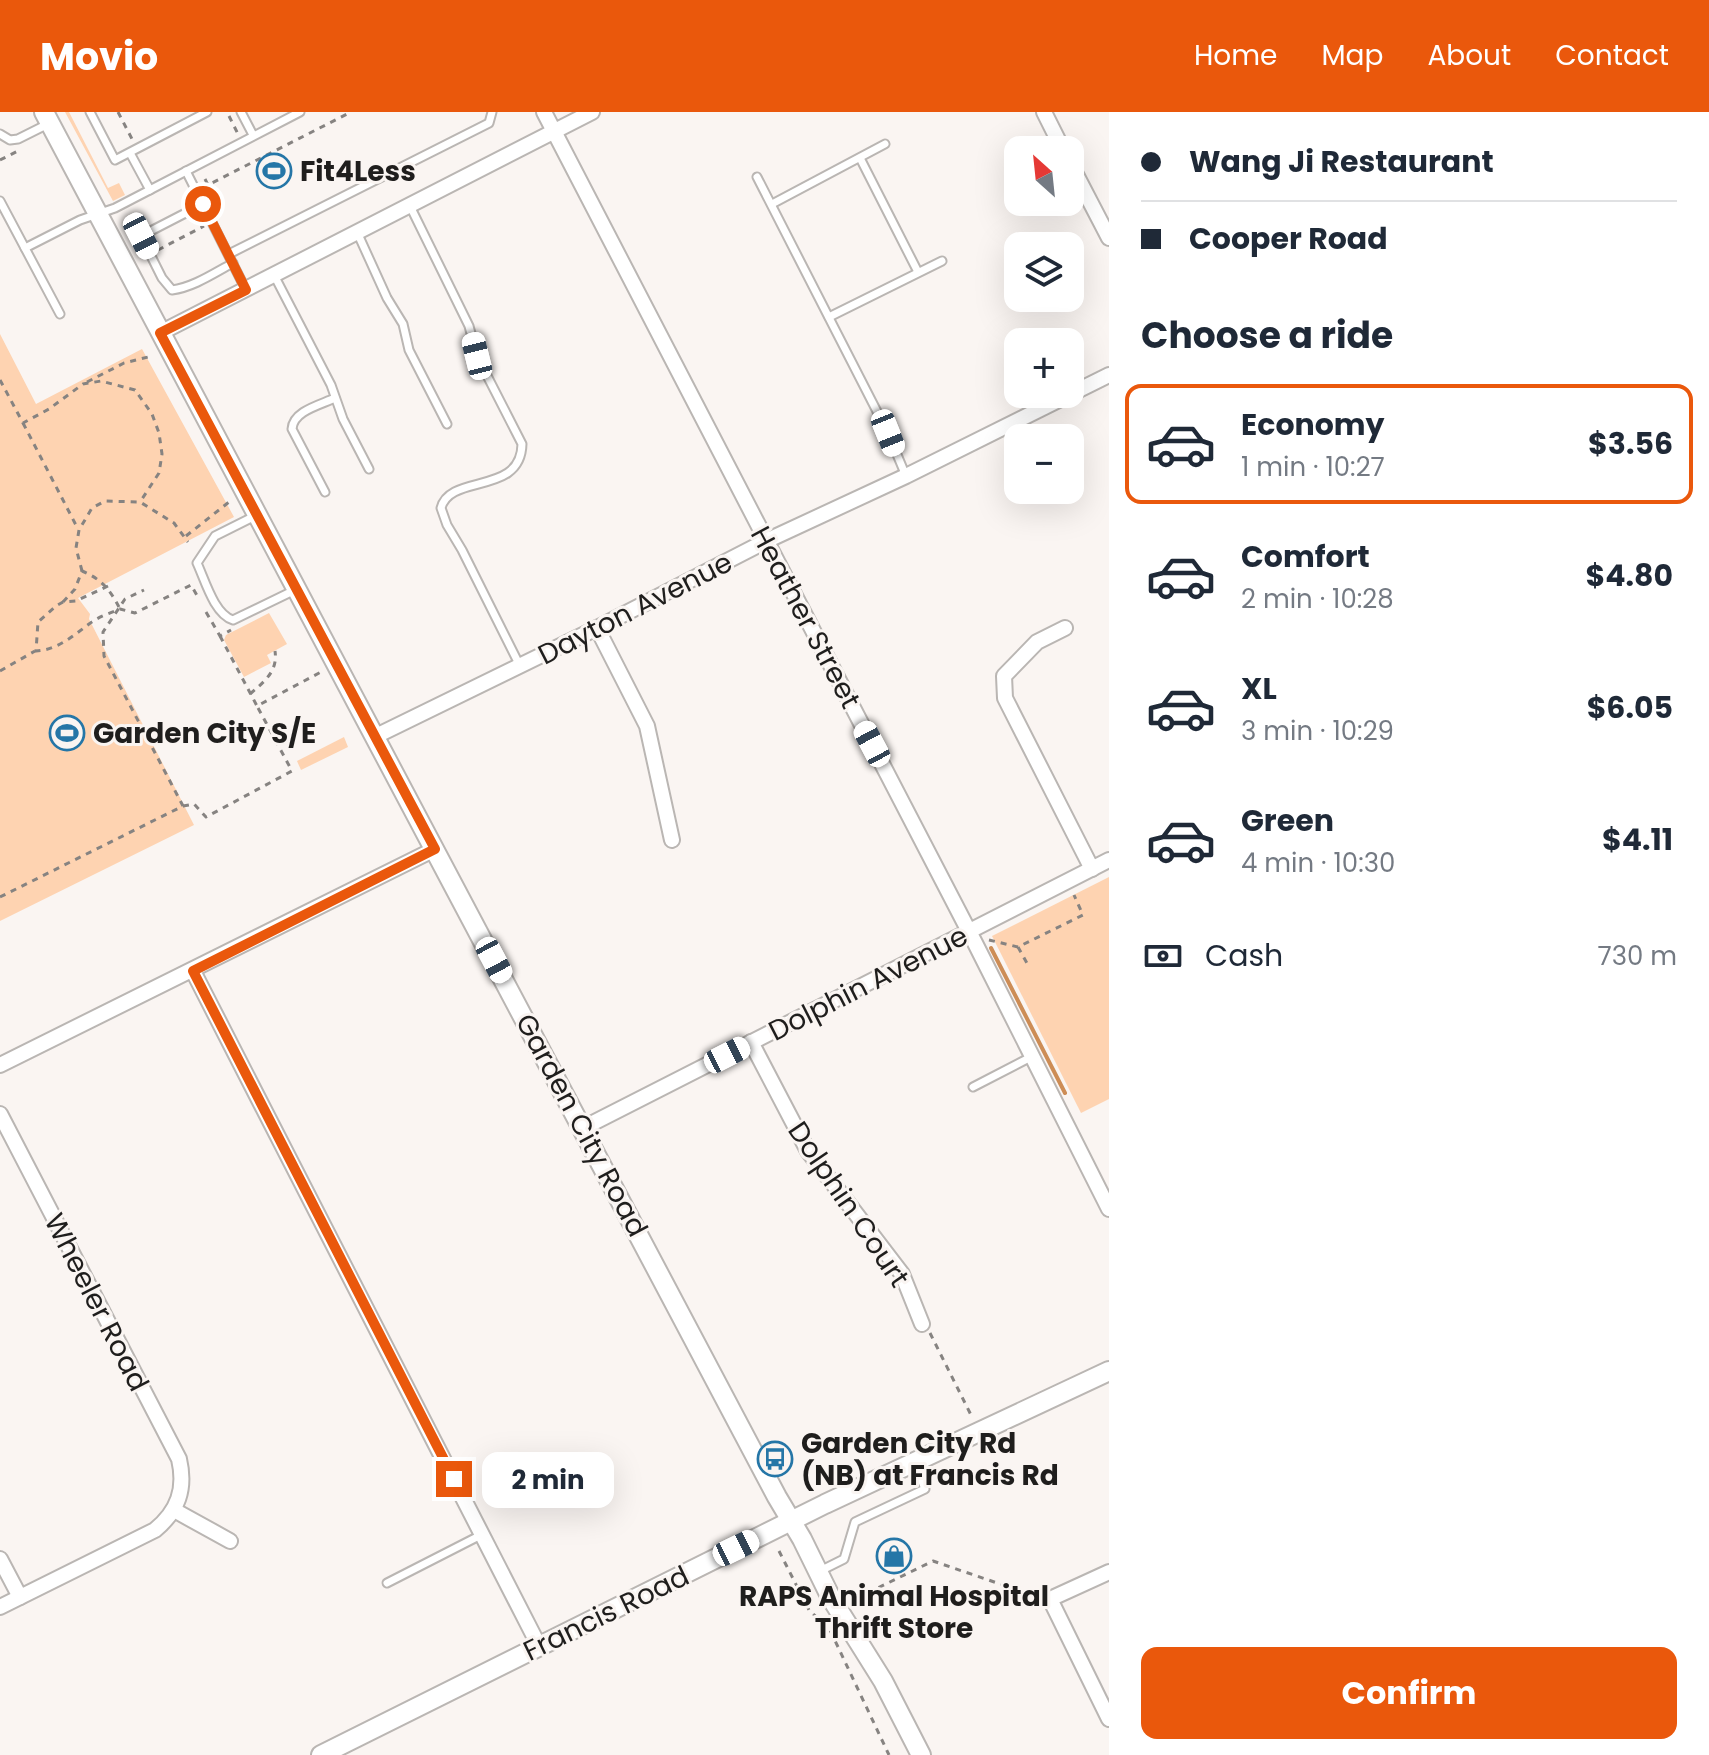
<!DOCTYPE html>
<meta charset="utf-8">
<style>
body{margin:0;font-family:Poppins,sans-serif;background:#f2f2f3;color:#1f2937;height:100vh;display:flex;flex-direction:column;font-size:30px;white-space:nowrap}
*{box-sizing:border-box;margin:0}
p{font-size:26px;color:#747a83}
.icon{flex:none;width:44px;height:44px;fill:none;stroke:currentColor;stroke-width:2;stroke-linecap:round;stroke-linejoin:round}
.map{position:relative;flex:1;overflow:hidden}
.details{display:flex;flex-direction:column;background:#fff;width:600px}
.details>*{flex:none}
.hud{display:grid;align-content:center;height:176px;padding:0 32px;background:#fff}
.needle{width:52px;rotate:333deg}
.buttons{position:absolute;left:1004px;top:24px;display:grid;gap:16px}
.buttons a{display:grid;place-items:center;width:80px;height:80px;border-radius:16px;background:#fff;box-shadow:0 8px 32px #0002;font-size:40px}
.end{position:absolute;width:36px;height:36px;margin:-18px;border:10px solid #ea580c;background:#fff;box-shadow:0 0 0 4px #fff}
.from{border-radius:50%}
.bubble{position:absolute;height:56px;border-radius:16px;background:#fff;box-shadow:0 8px 32px #0002;font-size:26px;font-weight:700;line-height:56px;text-align:center}
.car{position:absolute;width:24px;height:48px;margin:-24px -12px;border-radius:10px;box-shadow:0 0 6px 2px #0007;background:linear-gradient(#fff 24%,#345 0 40%,#fff 0 76%,#345 0 86%,#fff 0)}
.hud b{display:flex;align-items:center;gap:28px;height:76px;font-size:30px}
.hud b+b{border-top:2px solid #e0e1e3}
.hud i{width:20px;height:20px;background:#1f2937}
ul{padding:0;list-style:none}
li{display:flex;align-items:center;gap:24px;height:120px;margin:0 16px 12px;padding:0 16px;border:4px solid transparent;border-radius:16px}
li div{flex:1}
li b{display:block;font-size:30px}
li em{font-style:normal;font-weight:700}
li.on{border-color:#ea580c}
li>.icon{width:72px;height:72px;stroke-width:1.5}
h2{padding:0 32px;font-size:36px;line-height:96px}
.pay{display:flex;align-items:center;gap:20px;height:88px;padding:0 32px;font-size:30px}
.pay p{margin-inline-start:auto}
.primary-button{display:flex;gap:16px;margin-top:auto;padding:16px 32px}
.primary-button a{flex:1;height:92px;border-radius:16px;background:#ea580c;color:#fff;font-size:32px;font-weight:700;line-height:92px;text-align:center}
header{display:flex;align-items:center;gap:48px;box-sizing:border-box;height:112px;padding:0 40px;background:#ea580c;color:#fff}
header strong{font-size:38px}
nav{display:flex;gap:44px;margin-inline-start:auto;font-size:28px}
main{display:flex;flex:1;min-height:0}
.map>svg:first-child{display:block}
.green{fill:#fed3b1}
.lines{fill:none;stroke-linecap:round;stroke-linejoin:round}
.stream{stroke:#cd8d56;stroke-width:4}
.service-casing{stroke:#bab6b3;stroke-width:11}
.minor-casing{stroke:#bab6b3;stroke-width:18}
.tertiary-casing{stroke:#bab6b3;stroke-width:22}
.path{stroke:#868381;stroke-width:3;stroke-dasharray:6 6;stroke-linecap:butt}
.service{stroke:#fff;stroke-width:7}
.minor{stroke:#fff;stroke-width:14}
.tertiary{stroke:#fff;stroke-width:18}
.route{stroke:#ea580c;stroke-width:10}
.labels{text-anchor:middle;stroke-width:6;stroke-linejoin:round;paint-order:stroke}
.poi-label{font-size:28px;font-weight:bold;fill:#1f1e1d;stroke:#faf5f2;text-anchor:start}
.street-label{font-size:28px;fill:#1f1e1d;stroke:#faf5f2}
</style>
<header>
<strong>Movio</strong>
<nav><a>Home</a><a>Map</a><a>About</a><a>Contact</a></nav>
</header>
<main>
<div class="map">
<svg width="1109" height="1643" viewBox="0 0 1109 1643">
<rect width="100%" height="100%" fill="#faf5f2"/>
<g class="green">
<path d="M65,0H69L108,76L119,71L125,83L113,89Z"/>
<path d="M0,222L36,292L142,237L234,405L78,486L90,502L89,507L194,713L0,809Z"/>
<path d="M269,501L287,532L267,543L271,551L244,565L224,528L226,523Z"/>
<path d="M344,625L348,635L301,658L297,649Z"/>
<path d="M1109,765V987L1081,1001L992,824Z"/>
</g>
<g class="lines">
<path class="stream" d="M991,836L1065,981"/>
<g class="service-casing">
<g id="service">
<path d="M90,0L115,48L207,0"/>
<path d="M241,0L253,23"/>
<path d="M0,22L10,28L18,27L48,12"/>
<path d="M130,41L150,78"/>
<path d="M860,46L918,160"/>
<path d="M186,59L246,178"/>
<path d="M757,65L888,321L906,364"/>
<path d="M0,89L60,202"/>
<path d="M203,92L141,124L162,166L172,178C194,175 214,161 233,151"/>
<path d="M772,92L885,32"/>
<path d="M410,94L469,214L477,244L522,332C521,384 450,361 441,396L447,413L462,438L520,554"/>
<path d="M357,120L387,186L403,212L409,238L447,312"/>
<path d="M25,136L80,108L115,96L300,0"/>
<path d="M229,142L489,11L492,0"/>
<path d="M274,163L331,273L343,307L369,357"/>
<path d="M829,205L942,149"/>
<path d="M325,380L292,317C293,299 320,293 335,286"/>
<path d="M255,404L215,424L197,451C205,468 214,502 233,508L295,478"/>
<path d="M973,975L1031,945"/>
<path d="M818,1460L844,1447L855,1410L925,1377L915,1352"/>
<path d="M387,1471L481,1423"/>
</g>
</g>
<g class="minor-casing">
<g id="minor">
<path d="M544,0L975,831L1109,1097"/>
<path d="M1044,0L1063,38"/>
<path d="M1070,51L1109,126"/>
<path d="M160,221L592,0"/>
<path d="M597,516L647,614L672,728"/>
<path d="M1065,516L1037,530L1004,564L1005,586L1092,757"/>
<path d="M376,624L597,516L766,429L906,364L1109,263"/>
<path d="M193,859L539,1534"/>
<path d="M751,930L808,1039L902,1162L922,1212"/>
<path d="M0,953L435,737"/>
<path d="M0,1002L179,1347C186,1377 178,1399 155,1418L0,1495"/>
<path d="M583,1016L1109,748"/>
<path d="M174,1398L230,1429"/>
<path d="M0,1447L20,1485"/>
<path d="M1109,1460L1050,1487L1109,1607"/>
</g>
</g>
<g class="tertiary-casing">
<g id="tertiary">
<path d="M44,0L777,1385L802,1427L831,1486L883,1569L921,1643"/>
<path d="M321,1643L825,1392L1109,1259"/>
</g>
</g>
<g class="path">
<path d="M118,0L132,27"/>
<path d="M229,4L238,22"/>
<path d="M0,48L18,39"/>
<path d="M205,67L208,73L351,0"/>
<path d="M158,138L204,114"/>
<path d="M0,268L23,311L49,297L83,272L101,269L135,278L152,302L159,321L162,342L159,361L140,390"/>
<path d="M87,270L124,251L152,244"/>
<path d="M23,311L78,417"/>
<path d="M186,424L229,390"/>
<path d="M82,459L76,436L79,418L92,396L105,389L140,390L174,411L188,430"/>
<path d="M108,474L76,489L63,490L56,494L38,510L36,539C57,538 73,524 89,512C98,505 110,501 120,497L135,501L191,473L199,487"/>
<path d="M63,490L75,477L82,459C103,468 110,478 120,497"/>
<path d="M206,500L220,524L231,518"/>
<path d="M220,524L257,594L321,560"/>
<path d="M0,559L35,539"/>
<path d="M250,582C265,569 278,559 275,539"/>
<path d="M183,694L194,692L206,705L292,659L257,594"/>
<path d="M0,785L183,694L104,544L103,520L125,487L144,478"/>
<path d="M989,828L1018,835L1083,803L1074,783"/>
<path d="M1018,835L1028,853"/>
<path d="M930,1221L971,1303"/>
<path d="M779,1439L809,1498L830,1518L889,1643"/>
<path d="M857,1486L933,1449L1038,1485"/>
</g>
<use href="#service" class="service"/>
<use href="#minor" class="minor"/>
<use href="#tertiary" class="tertiary"/>
</g>
<g class="lines">
<path class="route" d="M203,92L246,178L160,221L435,737L193,859L454,1367"/>
</g>
<defs>
<g id="stadium-ring" transform="scale(1.8)"><circle r="9.5" fill="#faf5f2" stroke="#2576a7" stroke-width="1.5"/><path d="M0-5a6.5 5 0 1 0 0 10a6.5 5 0 1 0 0-10ZM-3.5-1.8h7v3.6h-7Z" fill="#2576a7"/></g>
<g id="bus-ring" transform="scale(1.8)"><circle r="9.5" fill="#faf5f2" stroke="#2576a7" stroke-width="1.5"/><path d="M-5-6H5V4H4V6H2V4H-2V6H-4V4H-5ZM-3.5-4V0h7V-4ZM-3.5 1.2v1.5H-2V1.2ZM2 1.2v1.5H3.5V1.2Z" fill="#2576a7"/></g>
<g id="shop-ring" transform="scale(1.8)"><circle r="9.5" fill="#faf5f2" stroke="#2576a7" stroke-width="1.5"/><path d="M-5-2.5h2.3a2.7 3.5 0 0 1 5.4 0H5L5.5 6h-11ZM-1.5-2.5h3a1.5 2.3 0 0 0-3 0Z" fill="#2576a7"/></g>
</defs>
<g fill-rule="evenodd">
<use href="#stadium-ring" x="274" y="59"/>
<use href="#stadium-ring" x="67" y="621"/>
<use href="#bus-ring" x="775" y="1347"/>
<use href="#shop-ring" x="894" y="1444"/>
</g>
<g class="labels">
<g class="poi-label">
<text x="300" y="69">Fit4Less</text>
<text x="93" y="631">Garden City S/E</text>
<text x="801" y="1341">Garden City Rd<tspan x="801" dy="32">(NB) at Francis Rd</tspan></text>
<text x="894" y="1494" text-anchor="middle">RAPS Animal Hospital<tspan x="894" dy="32">Thrift Store</tspan></text>
</g>
<g class="street-label">
<text transform="translate(635 496) rotate(-27)" y="10">Dayton Avenue</text>
<text transform="translate(806 505) rotate(62)" y="10">Heather Street</text>
<text transform="translate(868 871) rotate(-27)" y="10">Dolphin Avenue</text>
<text transform="translate(582 1013) rotate(62)" y="10">Garden City Road</text>
<text transform="translate(849 1092) rotate(56)" y="10">Dolphin Court</text>
<text transform="translate(97 1190) rotate(63)" y="10">Wheeler Road</text>
<text transform="translate(606 1501) rotate(-26)" y="10">Francis Road</text>
</g>
</g>
</svg>
<div class="buttons">
<a><svg class="needle" viewBox="-14 -14 28 28"><path d="M0-13l5 13h-10z" fill="#e53935"/><path d="M0 13l5-13h-10z" fill="#747a83"/></svg></a>
<a><svg class="icon" aria-label="layers" viewBox="0 0 24 24"><path d="M12 4l9 5-9 5-9-5zM3 14l9 5 9-5"/></svg></a>
<a>+</a>
<a>−</a>
</div>
<i class="end from" style="left:203px;top:92px"></i>
<i class="end" style="left:454px;top:1367px"></i>
<div class="bubble" style="left:482px;top:1340px;width:132px">2 min</div>
<i class="car" style="left:141px;top:124px;rotate:153deg"></i>
<i class="car" style="left:477px;top:244px;rotate:346deg"></i>
<i class="car" style="left:888px;top:321px;rotate:158deg"></i>
<i class="car" style="left:872px;top:632px;rotate:332deg"></i>
<i class="car" style="left:494px;top:848px;rotate:152deg"></i>
<i class="car" style="left:727px;top:943px;rotate:63deg"></i>
<i class="car" style="left:736px;top:1436px;rotate:64deg"></i>
</div>
<section class="details">
<div class="hud">
<b><i class="from"></i>Wang Ji Restaurant</b>
<b><i></i>Cooper Road</b>
</div>
<h2>Choose a ride</h2>
<ul>
<li class="on"><svg class="icon" aria-label="car" viewBox="0 0 24 24"><path d="M5 17H2v-5l4-1 3-4h7l3 4 3 1v5h-3M9 17h6M6 11h13"/><circle cx="7" cy="17" r="2"/><circle cx="17" cy="17" r="2"/></svg><div><b>Economy</b><p>1 min · 10:27</p></div><em>$3.56</em></li>
<li><svg class="icon" aria-label="car" viewBox="0 0 24 24"><path d="M5 17H2v-5l4-1 3-4h7l3 4 3 1v5h-3M9 17h6M6 11h13"/><circle cx="7" cy="17" r="2"/><circle cx="17" cy="17" r="2"/></svg><div><b>Comfort</b><p>2 min · 10:28</p></div><em>$4.80</em></li>
<li><svg class="icon" aria-label="car" viewBox="0 0 24 24"><path d="M5 17H2v-5l4-1 3-4h7l3 4 3 1v5h-3M9 17h6M6 11h13"/><circle cx="7" cy="17" r="2"/><circle cx="17" cy="17" r="2"/></svg><div><b>XL</b><p>3 min · 10:29</p></div><em>$6.05</em></li>
<li><svg class="icon" aria-label="car" viewBox="0 0 24 24"><path d="M5 17H2v-5l4-1 3-4h7l3 4 3 1v5h-3M9 17h6M6 11h13"/><circle cx="7" cy="17" r="2"/><circle cx="17" cy="17" r="2"/></svg><div><b>Green</b><p>4 min · 10:30</p></div><em>$4.11</em></li>
</ul>
<div class="pay"><svg class="icon" aria-label="cash" viewBox="0 0 24 24"><path d="M3 7h18v10H3z"/><circle cx="12" cy="12" r="2"/></svg>Cash<p>730 m</p></div>
<div class="primary-button"><a>Confirm</a></div>
</section>
</main>
